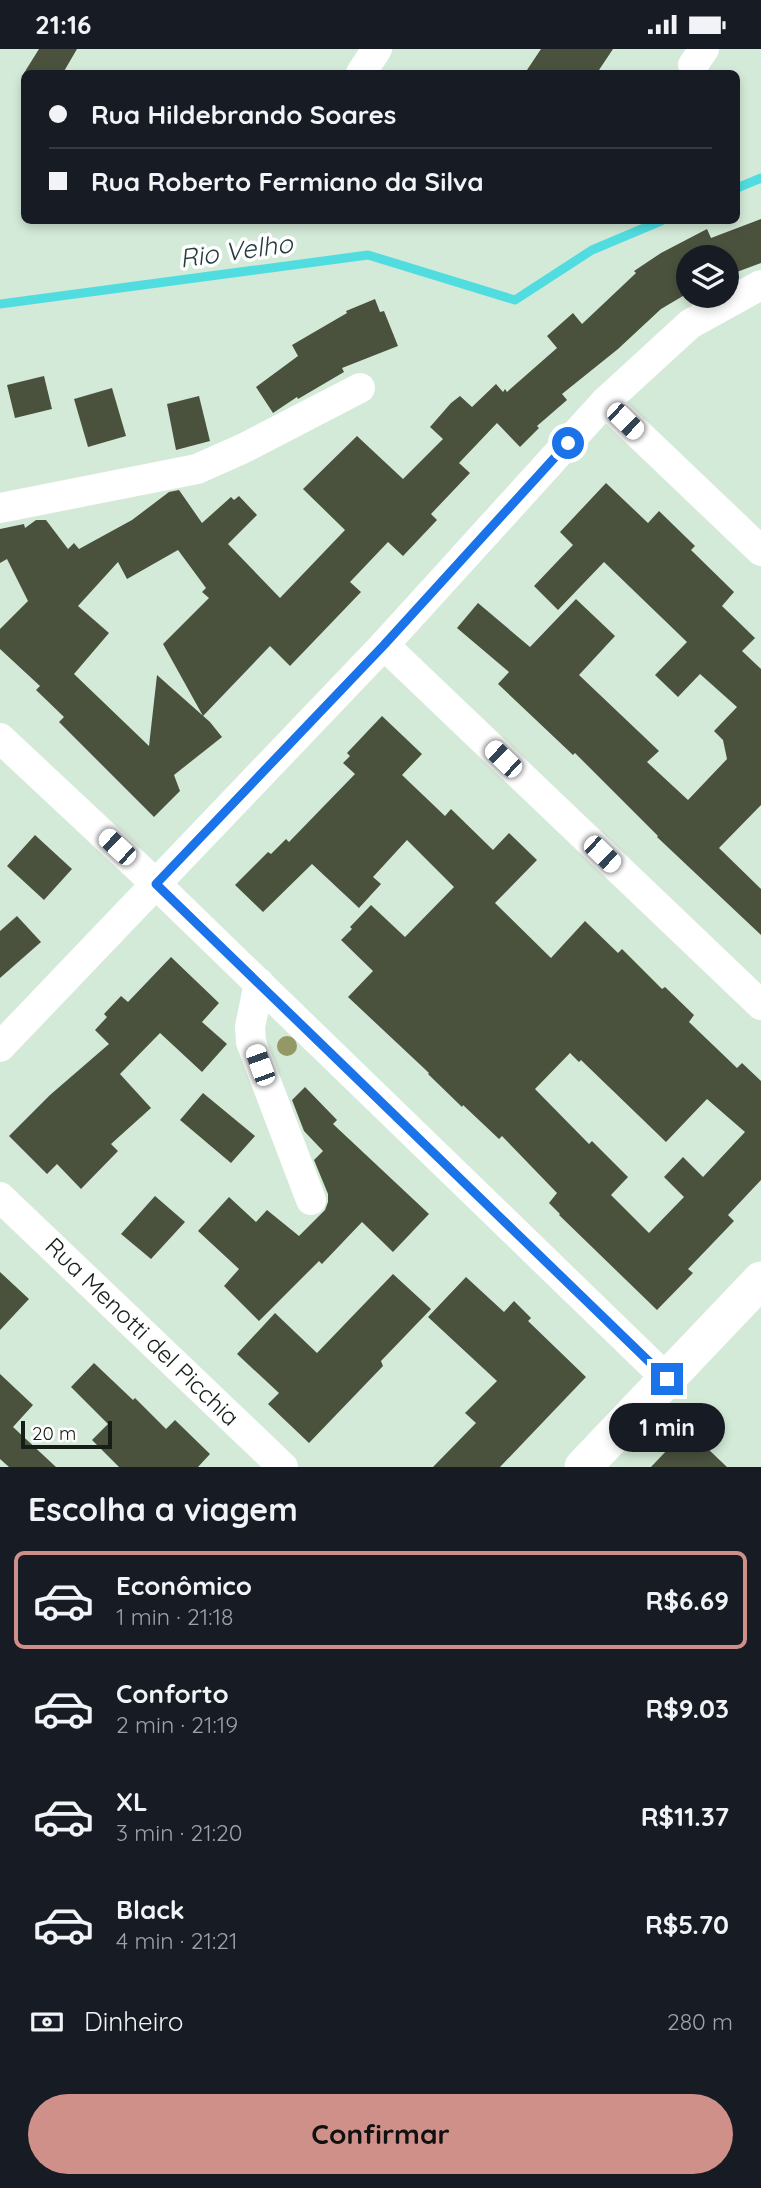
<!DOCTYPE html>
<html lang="pt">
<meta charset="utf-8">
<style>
body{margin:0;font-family:Quicksand,sans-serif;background:#242831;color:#f1f3f6;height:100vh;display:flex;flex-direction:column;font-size:26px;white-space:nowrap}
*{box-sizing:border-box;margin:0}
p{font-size:23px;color:#9ea1a6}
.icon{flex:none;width:38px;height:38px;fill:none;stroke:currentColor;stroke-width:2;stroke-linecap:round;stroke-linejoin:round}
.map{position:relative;height:1418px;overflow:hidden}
.sheet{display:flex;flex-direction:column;background:#171b24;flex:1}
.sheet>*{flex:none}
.guide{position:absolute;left:21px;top:21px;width:719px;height:154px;border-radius:10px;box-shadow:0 4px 10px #0003;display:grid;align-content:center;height:154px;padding:0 28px;background:#171b24}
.fabs{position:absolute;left:676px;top:196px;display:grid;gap:14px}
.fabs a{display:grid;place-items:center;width:63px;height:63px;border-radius:50%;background:#171b24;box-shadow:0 4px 10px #0003;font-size:35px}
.scale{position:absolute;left:21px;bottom:18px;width:91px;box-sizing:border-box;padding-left:7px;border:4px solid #161e17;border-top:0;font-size:19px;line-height:24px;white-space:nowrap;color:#161e17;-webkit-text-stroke:5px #fff;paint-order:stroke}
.end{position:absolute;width:32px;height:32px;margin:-16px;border:9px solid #1a73e8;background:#fff;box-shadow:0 0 0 4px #fff}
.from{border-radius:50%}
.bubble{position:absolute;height:49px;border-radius:24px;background:#171b24;box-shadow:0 4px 10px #0003;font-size:23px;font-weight:800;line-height:49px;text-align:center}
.car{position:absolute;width:21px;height:42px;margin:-21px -10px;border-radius:9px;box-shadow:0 0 5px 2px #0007;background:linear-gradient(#fff 24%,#345 0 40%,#fff 0 76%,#345 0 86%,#fff 0)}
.guide b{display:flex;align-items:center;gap:24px;height:66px;font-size:26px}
.guide b+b{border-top:2px solid #363941}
.guide i{width:18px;height:18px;background:#f1f3f6}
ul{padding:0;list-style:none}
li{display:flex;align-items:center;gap:21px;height:98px;margin:0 14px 10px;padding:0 14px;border:4px solid transparent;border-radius:10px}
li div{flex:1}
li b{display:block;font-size:26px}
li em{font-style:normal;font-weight:800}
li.selected{border-color:#d0908a}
li>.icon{width:63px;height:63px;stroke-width:1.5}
h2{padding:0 28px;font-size:32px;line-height:84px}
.pay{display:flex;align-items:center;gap:18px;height:77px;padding:0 28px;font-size:26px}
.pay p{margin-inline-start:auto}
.action{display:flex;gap:14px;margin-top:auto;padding:14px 28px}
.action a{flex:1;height:80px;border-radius:42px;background:#d0908a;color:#111;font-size:28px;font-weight:800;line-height:80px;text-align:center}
.status{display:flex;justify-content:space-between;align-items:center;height:49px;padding:0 35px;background:#171b24;direction:ltr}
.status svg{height:19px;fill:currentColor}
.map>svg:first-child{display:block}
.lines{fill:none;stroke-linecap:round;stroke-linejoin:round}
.stream{stroke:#51dde0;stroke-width:9}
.building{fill:#4a523e;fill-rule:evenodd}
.minor{stroke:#fff;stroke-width:30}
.tertiary{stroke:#fff;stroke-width:37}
.tree{fill:#939865}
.route{stroke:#1a73e8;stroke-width:9}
.labels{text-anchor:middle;stroke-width:7;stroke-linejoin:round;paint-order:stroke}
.street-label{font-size:24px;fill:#161e17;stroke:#fff}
.water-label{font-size:26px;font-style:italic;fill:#253d3d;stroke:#fff}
</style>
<div class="status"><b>21:16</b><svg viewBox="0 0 49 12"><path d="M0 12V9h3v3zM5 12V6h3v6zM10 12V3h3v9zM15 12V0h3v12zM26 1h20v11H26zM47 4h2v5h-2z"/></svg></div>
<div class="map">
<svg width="761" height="1418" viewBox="0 0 761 1418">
<rect width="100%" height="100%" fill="#d4ead8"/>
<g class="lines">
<g class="stream">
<path d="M737,139L761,129"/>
<path d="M0,255L368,206L515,251L592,201L661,172"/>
</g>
</g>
<g class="building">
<path d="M39,0H77L63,24H24Z"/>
<path d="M541,0H613L597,24H525Z"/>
<path d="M761,170V214L726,227V208H688V244L661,260L618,300L562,345L567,351L537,377L539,379L520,398L497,374L459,414L470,424L431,465L437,471L403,507L388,493L350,533L361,543L290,617L270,597L203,667L163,595L209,549L202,543L206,539L178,501L127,530L118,513L78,557L109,584L74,625L149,697L157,626L210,673L222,688L174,726L180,742L154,768L59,673L64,668L36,641L40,637L0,600V580L28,552L7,510L0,514V480L24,475L25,479L36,471H46L68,500L74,494L79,500L132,471L169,443L179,441L202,474L231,448L234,451L239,447L257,466L228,495L280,549L345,481L303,440L357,387L403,430L443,390L430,378L451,354L460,347L472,358L496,335L503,343L505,340L507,343L557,299L547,287L573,264L582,275L636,224L634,222L661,204L707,180L711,189Z"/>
<path d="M375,250L380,263L384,262L398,297L342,319L344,323L298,350L297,348L273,364L256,338L298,307L292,296L347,264L346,262Z"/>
<path d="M44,327L52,360L15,369L7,336Z"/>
<path d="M112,339L126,387L88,398L74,350Z"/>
<path d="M199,347L210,392L176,401L167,355Z"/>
<path d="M606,434L648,474L659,462L695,497L691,501L734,543L722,557L755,589L742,602L761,620V756L719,799L761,840V886L657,788L658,787L575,704L573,706L498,635L509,623L457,579L478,554L530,598L576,550L615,587L579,626L659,702L647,713L688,751L727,710L723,691L714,682L737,658L700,625L678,648L655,626L687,593L604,513L558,561L534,537L573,496L560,483Z"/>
<path d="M382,667L422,705L402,726L445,767L451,760L493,801L509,784L537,811L495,854L551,909L585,872L618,904L622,900L662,940L665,938L694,966L689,973L737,1019L742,1014L761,1032V1131L728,1166L734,1172L688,1220L693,1224L657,1261L559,1166L560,1165L549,1154L557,1144L502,1087L499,1090L463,1056L462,1058L428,1025L429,1024L348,948L373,922L341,891L352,880L350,878L371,856L405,888L454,838L407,791L373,828L381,835L359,859L312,815L263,863L235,836L268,803L271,805L286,790L289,793L355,725L343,714L350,707L347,704ZM570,1004L579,1013L581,1011L666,1093L707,1050L745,1083L703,1128L683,1108L664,1128L684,1148L649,1184L611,1146L628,1128L592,1092L589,1095L535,1040Z"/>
<path d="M35,786L72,820L44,851L7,817Z"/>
<path d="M17,867L41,893L0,929V882Z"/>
<path d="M171,908L219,954L202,973L227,995L202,1023L160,984L120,1025L151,1059L111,1095L118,1102L81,1140L57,1115L47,1125L9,1087L50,1046L109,995L95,981L107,968L104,965L121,947L128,953Z"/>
<path d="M305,1038L337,1071L333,1075L429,1165L393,1203L362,1173L322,1215L319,1212L259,1272L224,1237L239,1220L198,1182L229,1148L256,1173L267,1161L299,1187L325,1161L328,1153V1145L314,1111L323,1102L304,1082L292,1051Z"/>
<path d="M203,1044L255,1087L231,1114L180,1071Z"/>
<path d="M155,1147L185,1173L151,1210L121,1185Z"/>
<path d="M0,1223L29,1250L0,1281Z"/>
<path d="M393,1225L431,1260L381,1312L383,1317L309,1394L268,1355L279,1344L237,1305L275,1264L317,1304Z"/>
<path d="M466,1228L504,1263L514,1252L531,1269L528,1272L586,1328L500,1418H433L476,1374L465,1364L497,1332L428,1268Z"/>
<path d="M94,1314L133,1351L135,1349L166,1380L175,1371L210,1405L198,1418H119L92,1391L108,1375L71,1338Z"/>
<path d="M0,1325L33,1356L13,1378L56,1418H9L0,1410Z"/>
<path d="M687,1380L727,1418H651Z"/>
</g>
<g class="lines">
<g class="minor">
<path d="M693,16L704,0"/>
<path d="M361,24L377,0"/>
<path d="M605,353L761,502"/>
<path d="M0,459L197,420L242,400L360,339"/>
<path d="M384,596L761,956"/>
<path d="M0,689L156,835L667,1330"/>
<path d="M259,934L250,978L251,993L311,1151"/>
<path d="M0,998L384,596L605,353L690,275L761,236"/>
<path d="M0,1148L283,1418"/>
</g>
<path class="tertiary" d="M583,1418L761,1231"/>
</g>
<circle class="tree" cx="287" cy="997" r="10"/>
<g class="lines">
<path class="route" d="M568,394L384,596L156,835L667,1330"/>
</g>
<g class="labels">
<g class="street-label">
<text transform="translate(142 1283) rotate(44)" y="8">Rua Menotti del Picchia</text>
</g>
<g class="water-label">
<text transform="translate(236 202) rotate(-8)" y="9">Rio Velho</text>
</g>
</g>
</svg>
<div class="fabs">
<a><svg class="icon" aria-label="layers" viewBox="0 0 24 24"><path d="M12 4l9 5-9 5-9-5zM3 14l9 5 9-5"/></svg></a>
</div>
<div class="scale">20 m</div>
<i class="end from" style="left:568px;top:394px"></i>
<i class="end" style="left:667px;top:1330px"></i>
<div class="bubble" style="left:609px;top:1354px;width:116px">1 min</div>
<i class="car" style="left:625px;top:372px;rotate:134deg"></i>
<i class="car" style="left:503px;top:710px;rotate:314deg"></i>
<i class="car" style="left:117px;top:798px;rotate:313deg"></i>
<i class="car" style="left:602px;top:805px;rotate:134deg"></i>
<i class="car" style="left:260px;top:1016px;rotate:340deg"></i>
<div class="guide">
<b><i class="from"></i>Rua Hildebrando Soares</b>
<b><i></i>Rua Roberto Fermiano da Silva</b>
</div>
</div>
<section class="sheet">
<h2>Escolha a viagem</h2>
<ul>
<li class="selected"><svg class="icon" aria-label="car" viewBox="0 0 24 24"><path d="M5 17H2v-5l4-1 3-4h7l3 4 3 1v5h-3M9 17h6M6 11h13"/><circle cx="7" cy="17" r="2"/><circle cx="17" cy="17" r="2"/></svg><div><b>Econômico</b><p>1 min · 21:18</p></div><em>R$6.69</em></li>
<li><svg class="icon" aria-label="car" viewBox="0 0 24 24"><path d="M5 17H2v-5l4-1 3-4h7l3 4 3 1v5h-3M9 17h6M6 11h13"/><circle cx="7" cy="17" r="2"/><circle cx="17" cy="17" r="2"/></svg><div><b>Conforto</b><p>2 min · 21:19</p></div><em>R$9.03</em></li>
<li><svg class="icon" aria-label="car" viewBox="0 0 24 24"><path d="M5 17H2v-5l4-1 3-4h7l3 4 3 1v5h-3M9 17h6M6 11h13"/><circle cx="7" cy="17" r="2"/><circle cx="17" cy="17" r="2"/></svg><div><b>XL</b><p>3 min · 21:20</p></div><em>R$11.37</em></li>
<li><svg class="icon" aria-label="car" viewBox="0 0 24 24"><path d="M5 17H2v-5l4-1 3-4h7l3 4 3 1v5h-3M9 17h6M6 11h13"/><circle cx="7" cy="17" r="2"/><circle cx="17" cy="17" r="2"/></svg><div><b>Black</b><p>4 min · 21:21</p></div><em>R$5.70</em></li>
</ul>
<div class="pay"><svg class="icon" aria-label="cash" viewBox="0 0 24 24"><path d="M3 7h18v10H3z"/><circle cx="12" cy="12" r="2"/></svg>Dinheiro<p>280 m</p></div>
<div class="action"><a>Confirmar</a></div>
</section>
